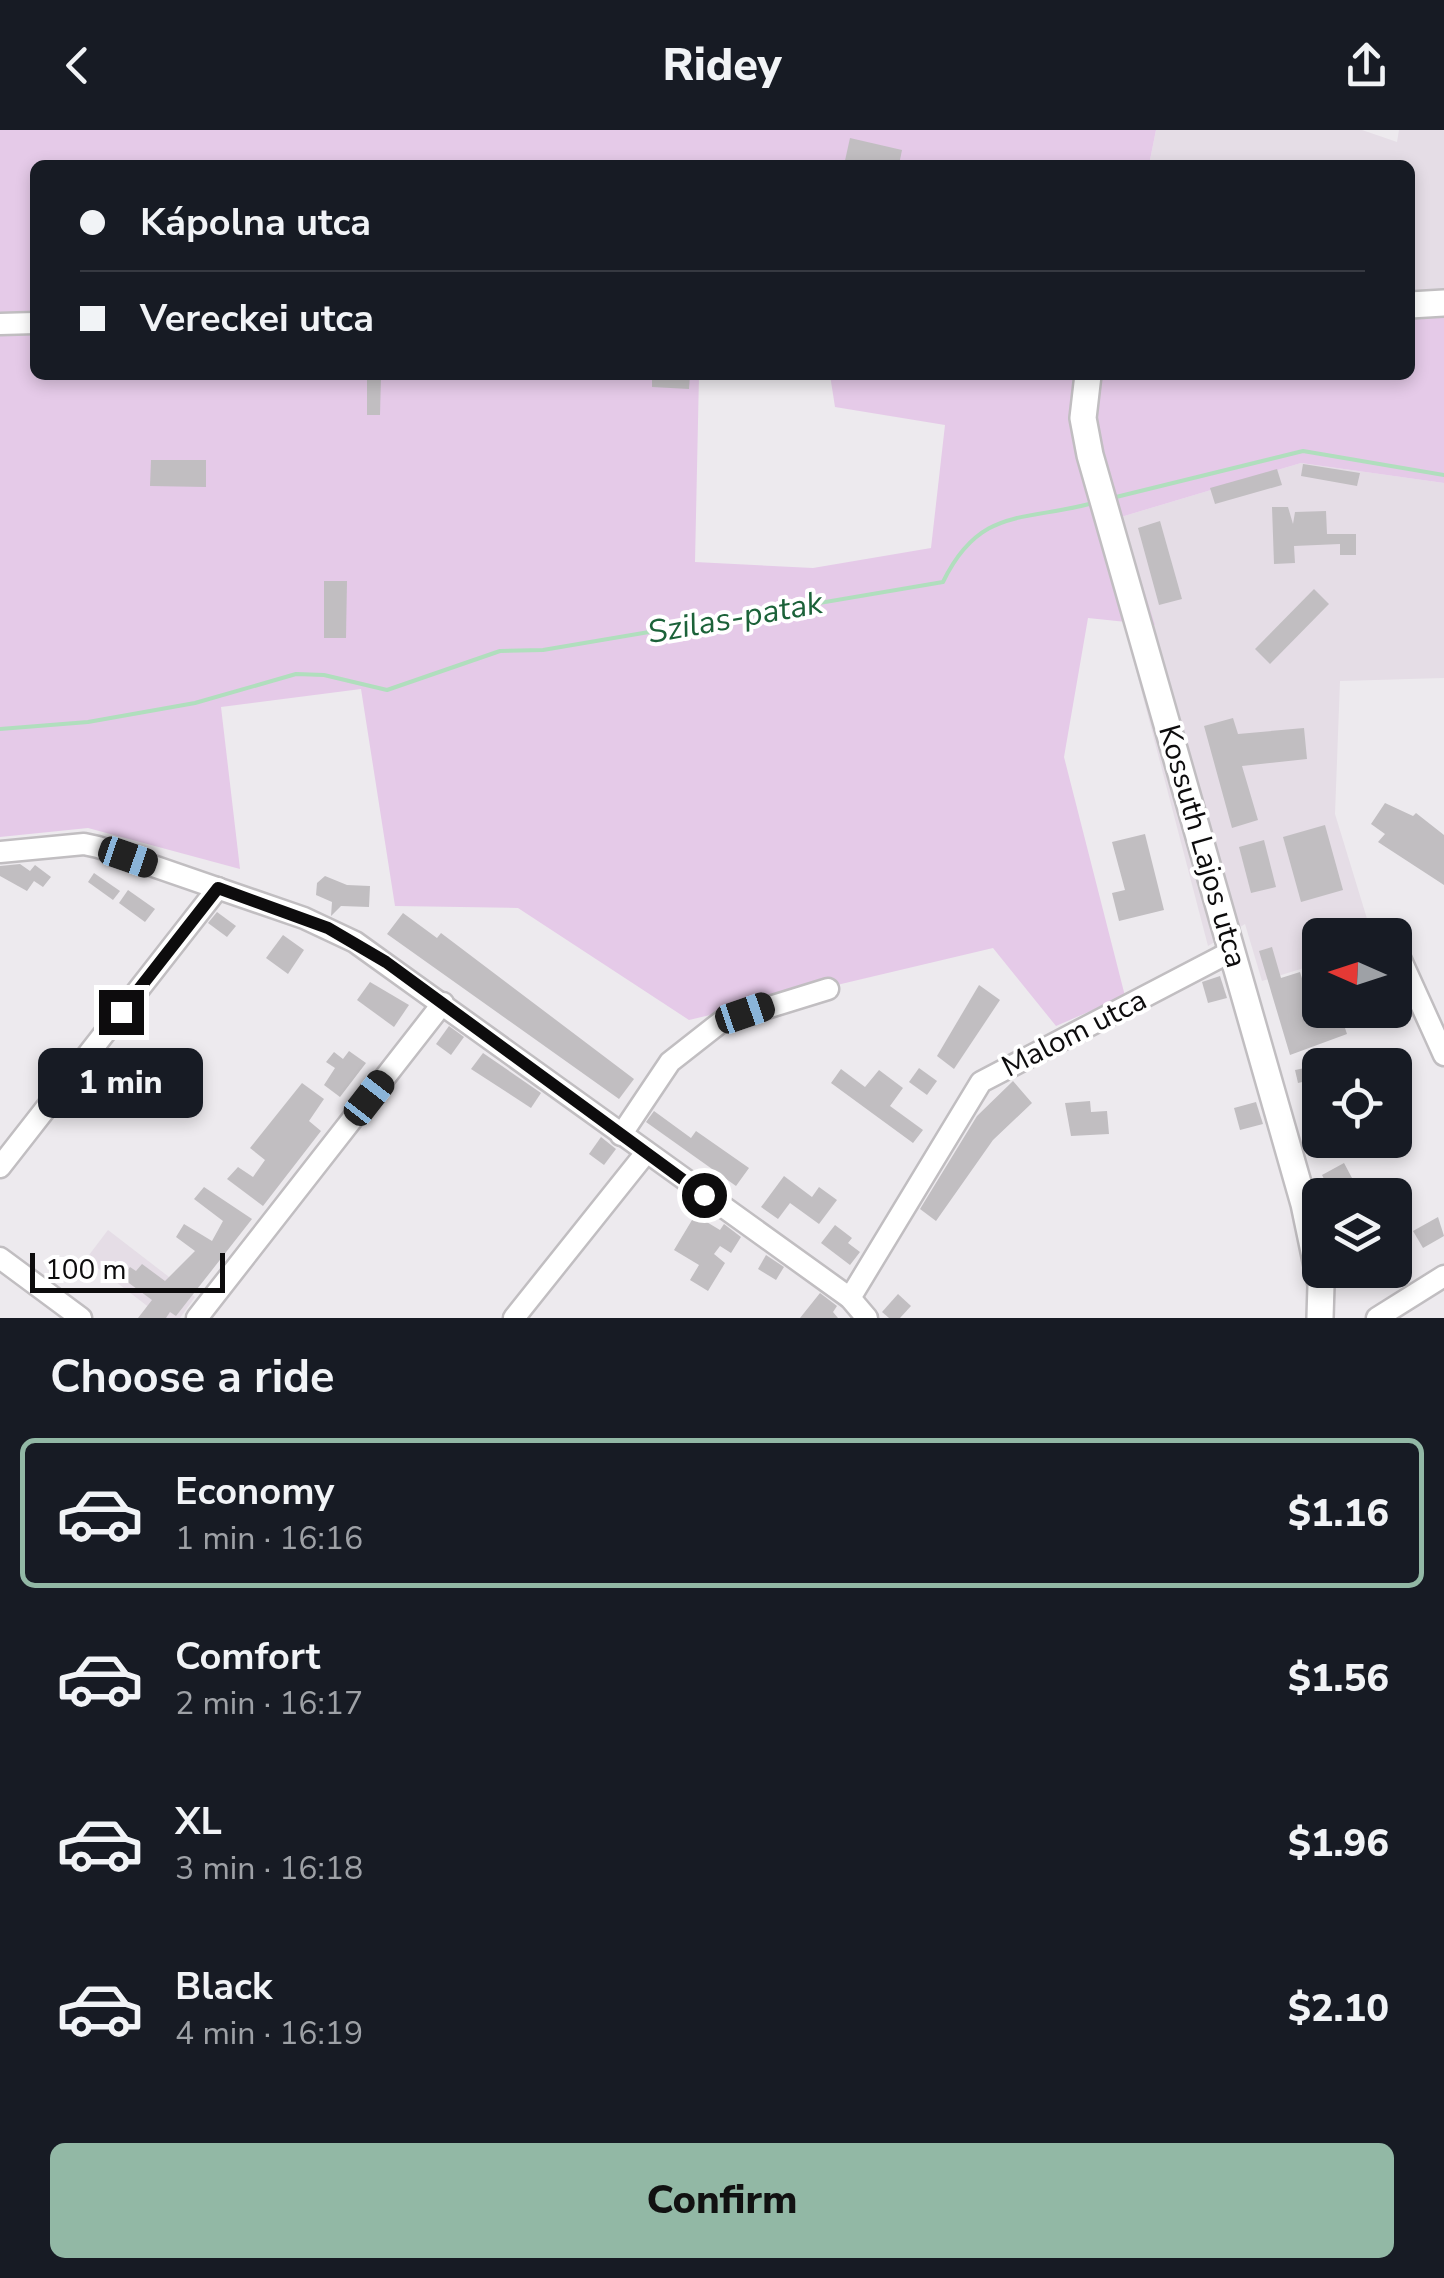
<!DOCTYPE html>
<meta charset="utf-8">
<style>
body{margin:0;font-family:"Nunito Sans",sans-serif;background:#20242c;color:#f1f3f6;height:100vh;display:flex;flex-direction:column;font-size:38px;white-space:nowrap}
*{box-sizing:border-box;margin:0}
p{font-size:32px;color:#9ea1a6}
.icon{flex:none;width:55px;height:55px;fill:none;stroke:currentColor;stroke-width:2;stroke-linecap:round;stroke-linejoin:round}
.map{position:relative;height:1188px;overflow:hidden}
.sheet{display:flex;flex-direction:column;background:#171b24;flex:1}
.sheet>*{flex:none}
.top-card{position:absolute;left:30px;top:30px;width:1385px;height:220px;border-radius:15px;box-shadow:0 5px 15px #0003;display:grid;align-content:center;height:220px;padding:0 50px;background:#171b24}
.needle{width:65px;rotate:273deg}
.controls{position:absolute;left:1302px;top:788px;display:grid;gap:20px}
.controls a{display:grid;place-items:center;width:110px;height:110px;border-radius:15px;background:#171b24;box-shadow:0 5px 15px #0003;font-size:50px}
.scale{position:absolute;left:30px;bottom:25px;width:195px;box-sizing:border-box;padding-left:10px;border:5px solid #0d0c0d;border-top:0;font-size:28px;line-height:35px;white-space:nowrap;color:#0d0c0d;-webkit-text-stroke:8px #fff;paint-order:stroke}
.end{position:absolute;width:45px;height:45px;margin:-22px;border:12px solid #0d0c0d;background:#fff;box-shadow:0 0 0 5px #fff}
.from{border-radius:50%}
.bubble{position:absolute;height:70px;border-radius:15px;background:#171b24;box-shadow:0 5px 15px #0003;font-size:32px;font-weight:800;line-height:70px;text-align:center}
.car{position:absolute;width:30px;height:60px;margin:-30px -15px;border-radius:12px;box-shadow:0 0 8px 2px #0007;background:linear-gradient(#222 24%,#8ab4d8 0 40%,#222 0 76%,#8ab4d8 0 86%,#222 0)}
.top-card b{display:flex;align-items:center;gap:35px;height:95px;font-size:38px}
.top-card b+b{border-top:2px solid #363941}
.top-card i{width:25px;height:25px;background:#f1f3f6}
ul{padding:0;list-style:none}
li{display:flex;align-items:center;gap:30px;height:150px;margin:0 20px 15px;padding:0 30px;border:5px solid transparent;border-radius:15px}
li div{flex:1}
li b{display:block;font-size:38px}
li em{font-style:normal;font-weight:800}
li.on{border-color:#92b8a5}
li>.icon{width:90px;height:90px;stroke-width:1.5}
h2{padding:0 50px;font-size:45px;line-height:120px}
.cta{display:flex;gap:20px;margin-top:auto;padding:20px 50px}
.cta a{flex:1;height:115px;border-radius:15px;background:#92b8a5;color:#111;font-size:40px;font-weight:800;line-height:115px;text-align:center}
header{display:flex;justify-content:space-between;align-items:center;height:130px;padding:0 50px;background:#171b24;font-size:45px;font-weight:800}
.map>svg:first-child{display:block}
.built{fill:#e5dde6}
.green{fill:#e5cae8}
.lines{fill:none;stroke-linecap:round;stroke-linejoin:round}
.stream{stroke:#b0debd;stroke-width:4}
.building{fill:#c1bec1}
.minor-casing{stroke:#c1bec1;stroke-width:25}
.major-casing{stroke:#c1bec1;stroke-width:30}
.minor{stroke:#fff;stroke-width:20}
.major{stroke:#fff;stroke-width:25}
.route{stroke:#0d0c0d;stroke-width:12}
.labels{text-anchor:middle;stroke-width:8;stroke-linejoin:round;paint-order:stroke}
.street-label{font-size:30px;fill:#0d0c0d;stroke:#fff}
.water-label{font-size:32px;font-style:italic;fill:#1b6239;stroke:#fff}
</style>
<header><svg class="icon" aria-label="back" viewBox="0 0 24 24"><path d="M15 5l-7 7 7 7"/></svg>Ridey<svg class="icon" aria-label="share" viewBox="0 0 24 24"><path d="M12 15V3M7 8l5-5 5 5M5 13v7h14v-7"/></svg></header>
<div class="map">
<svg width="1444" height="1188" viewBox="0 0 1444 1188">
<rect width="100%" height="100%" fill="#edeaee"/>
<g class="built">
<path d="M1156,0H1362L1397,12L1399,0H1444V160L1410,164V35H1149Z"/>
<path d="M1301,333L1444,353V548L1340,551L1335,684L1372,805H1320V833L1262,851L1245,794L1208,816L1124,494H1154L1121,387Z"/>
<path d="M108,1100L195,1167L180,1188H163L86,1129Z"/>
</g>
<path class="green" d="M0,0H1156L1149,35H35V245H699L695,432L813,438L931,418L945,295L835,277L830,245H1410V164L1444,160V353L1301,333L1121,387L1155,495L1088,488L1064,627L1125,866L1056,896L993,818L689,890L518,778L395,776L361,559L221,577L240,739L88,698L0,707Z"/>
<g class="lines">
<g class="stream">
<path d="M1112,368L1303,321L1444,345"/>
<path d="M0,599L88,592L195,573L296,544L324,545L387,560L500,521L543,520L943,452C980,376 1024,392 1093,373"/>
</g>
</g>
<g class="building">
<path d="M850,8L902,20L899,35H844Z"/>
<path d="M652,245H690L689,259L652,257Z"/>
<path d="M367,247H381L380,285H367Z"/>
<path d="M151,330H206V357L150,356Z"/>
<path d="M1303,334L1360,343L1357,356L1301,346Z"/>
<path d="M1277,339L1282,355L1215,374L1210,358Z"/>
<path d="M1272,377H1288L1293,394L1295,382L1326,381L1327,404H1356V425H1340V414L1294,416L1295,433L1274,434Z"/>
<path d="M1160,391L1182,469L1159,475L1138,398Z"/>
<path d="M324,451H347L346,508H324Z"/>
<path d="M1314,459L1329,474L1270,534L1255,519Z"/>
<path d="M1233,588L1238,604L1304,598L1307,629L1242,636L1258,690L1232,698L1204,596Z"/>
<path d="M1385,673L1413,686L1416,683L1444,705V755L1378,712L1385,704L1371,694Z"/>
<path d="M1325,695L1343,760L1301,772L1283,707Z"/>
<path d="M1145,704L1164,780L1119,791L1112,763L1125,760L1112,712Z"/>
<path d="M1264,710L1276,757L1251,763L1239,717Z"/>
<path d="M20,734L30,741L35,735L51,747L43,757L34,751L27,761L0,746V736Z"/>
<path d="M94,743L120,761L113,770L88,752Z"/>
<path d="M325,746L347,755L370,756L369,777L341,776L331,786L332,772L316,765L317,753Z"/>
<path d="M128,760L155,779L145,792L119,773Z"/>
<path d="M217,782L236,796L227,807L208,793Z"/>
<path d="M403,783L437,808L441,803L634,949L619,969L387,804Z"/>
<path d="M283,805L304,820L288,844L266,828Z"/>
<path d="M1272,817L1281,848L1300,842L1307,864L1320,860L1324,896L1342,889L1347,904L1290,925L1259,821Z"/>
<path d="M1220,846L1227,868L1208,873L1202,852Z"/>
<path d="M370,852L409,875L394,897L357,870Z"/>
<path d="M979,855L1000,870L954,939L937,926Z"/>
<path d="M449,896L464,907L451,925L436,914Z"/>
<path d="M349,921L366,933L340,967L324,955L335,938L326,932L334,922L343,929Z"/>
<path d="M483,923L541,963L531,978L471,939Z"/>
<path d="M1320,935V948L1298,953L1295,940Z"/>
<path d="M919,938L937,951L927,965L909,952Z"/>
<path d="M841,939L865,957L879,940L903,958L890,976L923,1000L913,1013L831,953Z"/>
<path d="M1013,951L1032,973L993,1010L936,1091L920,1079L977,986Z"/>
<path d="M302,953L324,969L309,991L321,1001L263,1076L227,1049L238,1037L253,1047L265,1030L250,1018Z"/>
<path d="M1320,969V1010H1346L1318,1022L1305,975Z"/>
<path d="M1090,971L1091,982L1107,981L1109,1004L1071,1006L1065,973Z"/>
<path d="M1256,972L1263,994L1240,1000L1234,978Z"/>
<path d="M654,981L691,1008L696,1001L749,1038L736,1056L646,992Z"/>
<path d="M601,1007L616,1019L604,1035L589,1024Z"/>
<path d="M1344,1033L1361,1065H1332L1322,1045Z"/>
<path d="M784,1046L812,1067L819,1057L837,1070L819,1094L790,1073L778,1089L761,1077Z"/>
<path d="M204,1057L252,1089L176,1186L170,1182L166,1188H138L152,1170L122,1148L130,1137L136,1141L142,1134L165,1151L195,1121L176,1107L184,1094L212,1111L223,1091L194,1069Z"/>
<path d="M695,1085L720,1100L724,1094L741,1107L731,1123L720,1116L714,1124L725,1133L708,1161L690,1150L699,1135L674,1120Z"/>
<path d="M1438,1087L1444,1106L1423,1118L1413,1101Z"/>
<path d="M835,1095L852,1108L848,1113L860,1122L850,1135L821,1113Z"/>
<path d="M766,1125L784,1137L776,1150L758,1139Z"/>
<path d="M820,1163L837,1176L833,1182L838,1188H800Z"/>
<path d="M898,1164L911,1176L900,1188H889L882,1182Z"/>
</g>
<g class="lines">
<g class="minor-casing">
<g id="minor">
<path d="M0,194L35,193"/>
<path d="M0,722L84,714L98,717L304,788L355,812L850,1168L867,1188"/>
<path d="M1395,817L1444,925"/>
<path d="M621,1005L670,932L721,892L828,859"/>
<path d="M0,1037L218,758"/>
<path d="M0,1128L81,1188"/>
<path d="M850,1168L981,952L1232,821"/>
<path d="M197,1188L443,873"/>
<path d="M514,1188L645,1024"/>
<path d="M1377,1188L1444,1146"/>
</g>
</g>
<g class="major-casing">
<g id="major">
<path d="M1410,175L1444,173"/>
<path d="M1088,245L1083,288L1090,325L1304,1074L1321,1155L1320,1188"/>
</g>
</g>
<use href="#minor" class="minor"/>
<use href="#major" class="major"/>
</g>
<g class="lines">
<path class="route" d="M121,882L218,758L328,798L386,832L704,1065"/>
</g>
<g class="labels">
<g class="street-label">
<text transform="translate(1203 716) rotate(74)" y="10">Kossuth Lajos utca</text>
<text transform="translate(1074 903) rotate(-27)" y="10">Malom utca</text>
</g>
<g class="water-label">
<text transform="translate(735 487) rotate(-10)" y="11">Szilas-patak</text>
</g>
</g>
</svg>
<div class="controls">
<a><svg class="needle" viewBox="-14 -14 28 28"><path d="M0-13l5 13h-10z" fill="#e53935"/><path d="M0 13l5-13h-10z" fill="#9ea1a6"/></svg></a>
<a><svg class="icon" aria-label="locate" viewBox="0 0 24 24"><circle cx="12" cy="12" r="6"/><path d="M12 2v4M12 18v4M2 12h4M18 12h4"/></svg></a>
<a><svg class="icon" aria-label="layers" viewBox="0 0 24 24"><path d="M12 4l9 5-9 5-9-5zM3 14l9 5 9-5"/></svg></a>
</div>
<div class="scale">100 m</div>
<i class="end from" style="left:704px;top:1065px"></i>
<i class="end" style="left:121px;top:882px"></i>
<div class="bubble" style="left:38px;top:918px;width:165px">1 min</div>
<i class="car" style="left:128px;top:727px;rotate:109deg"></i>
<i class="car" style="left:745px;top:883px;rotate:71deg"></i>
<i class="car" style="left:369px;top:968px;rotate:38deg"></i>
<div class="top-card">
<b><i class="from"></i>Kápolna utca</b>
<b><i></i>Vereckei utca</b>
</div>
</div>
<section class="sheet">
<h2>Choose a ride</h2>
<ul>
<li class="on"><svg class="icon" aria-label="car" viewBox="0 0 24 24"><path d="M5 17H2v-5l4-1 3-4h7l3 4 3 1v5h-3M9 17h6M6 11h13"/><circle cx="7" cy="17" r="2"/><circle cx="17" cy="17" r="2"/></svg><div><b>Economy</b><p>1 min · 16:16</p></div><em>$1.16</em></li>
<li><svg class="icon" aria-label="car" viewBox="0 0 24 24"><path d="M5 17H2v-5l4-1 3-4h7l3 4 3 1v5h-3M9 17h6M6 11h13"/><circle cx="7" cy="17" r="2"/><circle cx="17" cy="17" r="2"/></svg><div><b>Comfort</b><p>2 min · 16:17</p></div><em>$1.56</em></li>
<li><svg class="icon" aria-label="car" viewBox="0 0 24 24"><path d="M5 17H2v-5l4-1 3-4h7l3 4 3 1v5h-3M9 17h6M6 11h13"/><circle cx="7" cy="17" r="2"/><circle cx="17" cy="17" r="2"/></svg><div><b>XL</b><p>3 min · 16:18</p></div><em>$1.96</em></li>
<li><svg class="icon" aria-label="car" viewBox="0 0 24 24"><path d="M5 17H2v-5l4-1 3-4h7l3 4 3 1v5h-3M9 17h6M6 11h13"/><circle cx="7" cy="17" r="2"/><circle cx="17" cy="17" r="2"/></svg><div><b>Black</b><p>4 min · 16:19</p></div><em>$2.10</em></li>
</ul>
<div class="cta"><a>Confirm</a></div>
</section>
